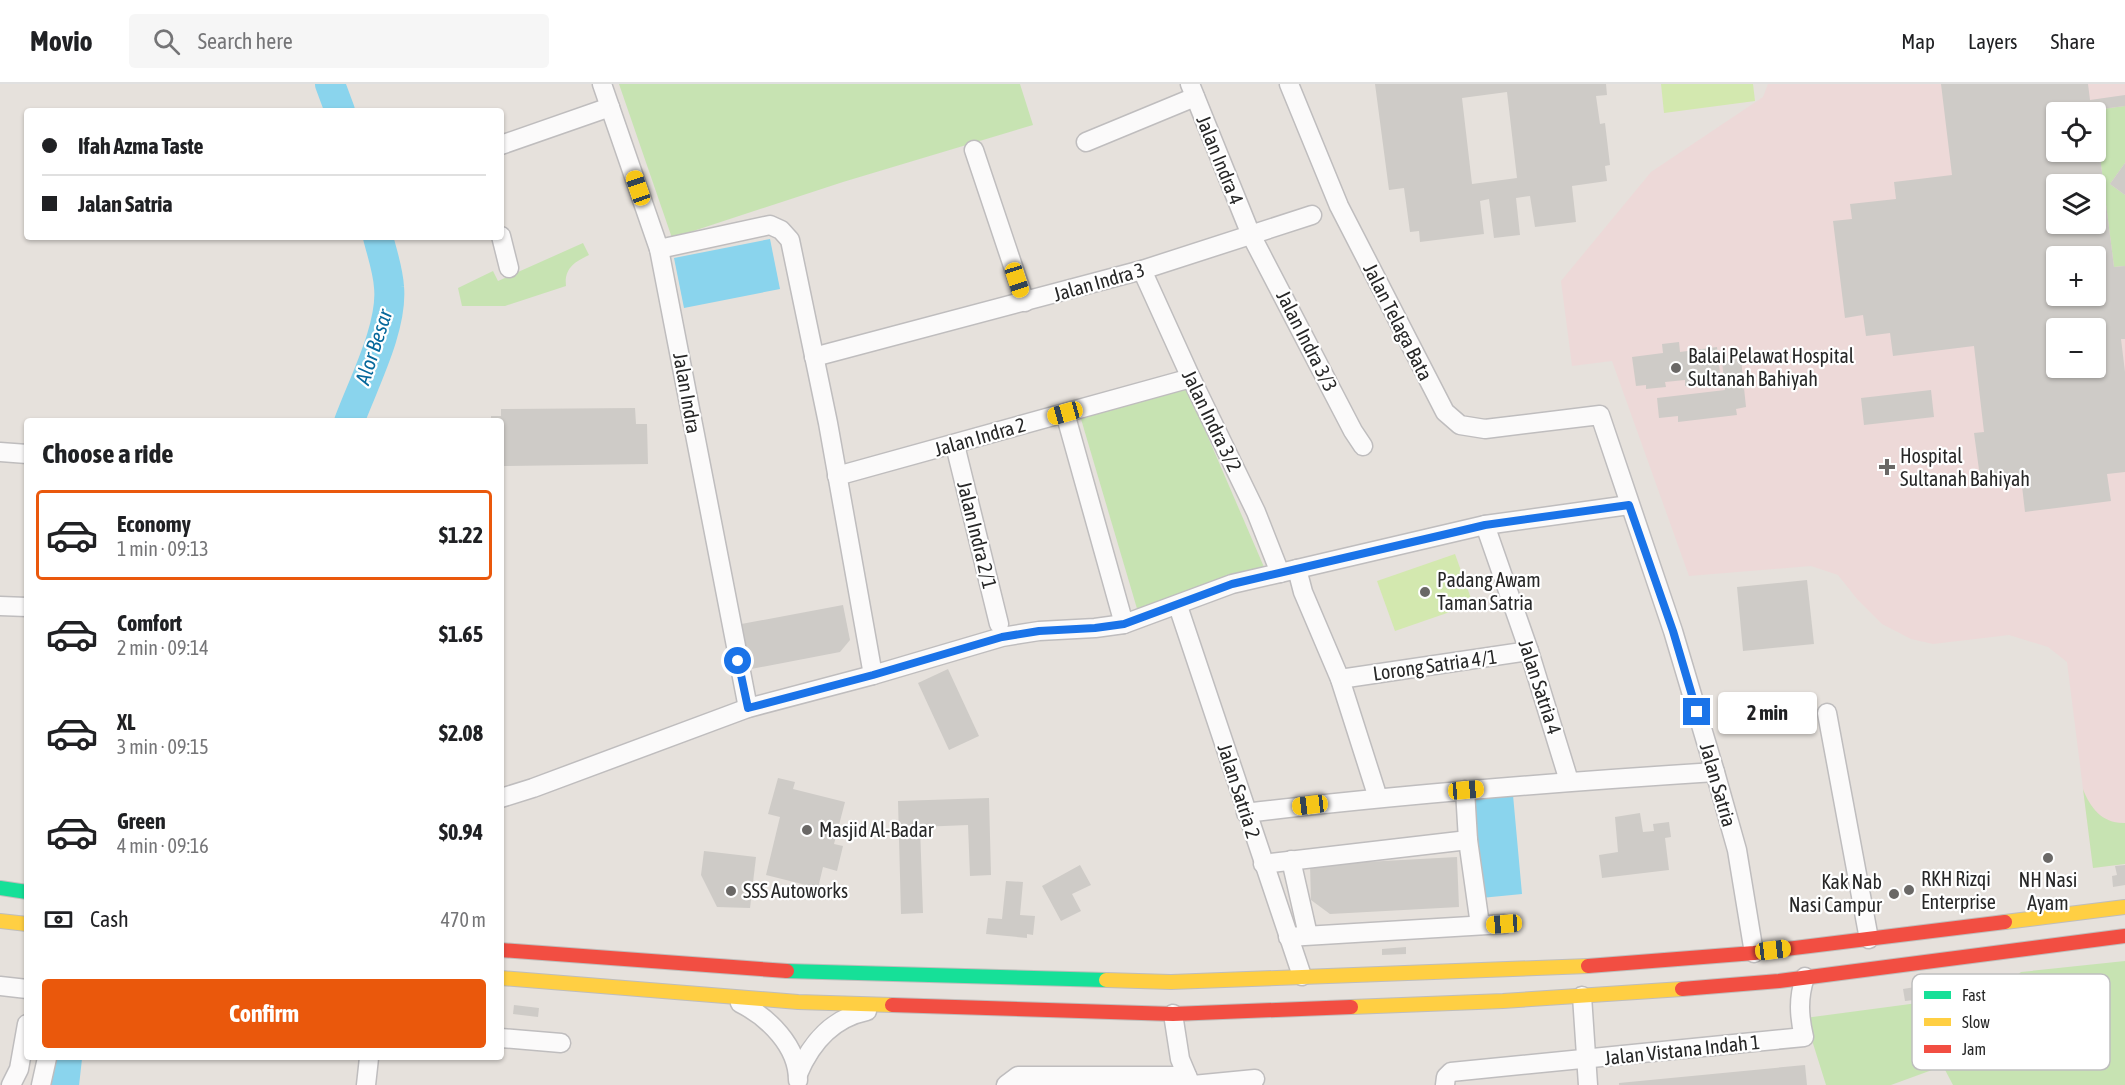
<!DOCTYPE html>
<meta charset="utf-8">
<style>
body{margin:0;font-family:"Asap Condensed",sans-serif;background:#f6f6f6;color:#202124;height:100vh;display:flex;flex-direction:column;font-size:22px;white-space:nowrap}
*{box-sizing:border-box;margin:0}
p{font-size:20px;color:#757577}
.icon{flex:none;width:33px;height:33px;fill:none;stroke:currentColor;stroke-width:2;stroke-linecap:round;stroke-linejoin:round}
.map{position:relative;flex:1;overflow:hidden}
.sheet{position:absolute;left:24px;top:334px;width:480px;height:642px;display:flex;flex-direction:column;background:#fff;border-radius:6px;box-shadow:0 2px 4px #0004}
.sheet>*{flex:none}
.hud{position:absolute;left:24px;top:24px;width:480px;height:132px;border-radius:6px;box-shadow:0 2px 4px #0004;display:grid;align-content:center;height:132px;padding:0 18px;background:#fff}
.controls{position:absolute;left:2046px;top:18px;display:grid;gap:12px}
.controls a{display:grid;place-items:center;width:60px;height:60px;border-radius:6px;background:#fff;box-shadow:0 2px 4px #0004;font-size:30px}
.end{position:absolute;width:27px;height:27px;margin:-14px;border:8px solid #1a73e8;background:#fff;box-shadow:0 0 0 3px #fff}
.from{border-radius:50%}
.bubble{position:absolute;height:42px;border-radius:6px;background:#fff;box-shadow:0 2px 4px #0004;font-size:20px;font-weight:700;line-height:42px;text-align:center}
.car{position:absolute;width:18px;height:36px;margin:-18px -9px;border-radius:8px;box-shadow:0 0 4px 2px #0007;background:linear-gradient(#f5c518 24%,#345 0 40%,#f5c518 0 76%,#345 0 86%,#f5c518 0)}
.hud b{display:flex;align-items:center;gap:21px;height:57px;font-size:22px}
.hud b+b{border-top:2px solid #e0e0e0}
.hud i{width:15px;height:15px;background:#202124}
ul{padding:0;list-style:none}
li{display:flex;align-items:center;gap:18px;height:90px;margin:0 12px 9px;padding:0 6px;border:3px solid transparent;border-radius:6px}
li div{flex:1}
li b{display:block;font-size:22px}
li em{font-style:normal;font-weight:700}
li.current{border-color:#ea580c}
li>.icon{width:54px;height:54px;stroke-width:1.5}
h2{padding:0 18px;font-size:27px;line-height:72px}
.pay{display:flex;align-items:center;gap:15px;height:66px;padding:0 18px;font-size:22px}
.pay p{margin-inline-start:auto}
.cta{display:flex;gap:12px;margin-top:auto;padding:12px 18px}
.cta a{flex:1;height:69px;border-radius:6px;background:#ea580c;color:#fff;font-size:24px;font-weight:700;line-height:69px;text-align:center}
header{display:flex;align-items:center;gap:36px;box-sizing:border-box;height:84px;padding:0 30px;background:#fff;border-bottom:2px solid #e0e0e0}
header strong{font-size:28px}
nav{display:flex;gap:33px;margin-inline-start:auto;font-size:21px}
.search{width:420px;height:54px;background:#f6f6f6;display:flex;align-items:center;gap:15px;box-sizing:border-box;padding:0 21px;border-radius:6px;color:#757577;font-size:22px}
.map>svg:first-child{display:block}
.medical{fill:#edd9d8;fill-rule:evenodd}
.green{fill:#c7e3b2}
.pitch{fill:#d3e8af}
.water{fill:#8ad4ed}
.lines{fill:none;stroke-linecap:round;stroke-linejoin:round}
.river{stroke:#8ad4ed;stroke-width:30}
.building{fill:#cecbc7;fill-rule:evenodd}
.street-casing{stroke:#bfbdbe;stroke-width:21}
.fast-casing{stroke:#bfbdbb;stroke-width:16}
.slow-casing{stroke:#bfbdbb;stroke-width:16}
.jam-casing{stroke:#bfbdbb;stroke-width:16}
.street{stroke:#fbfafa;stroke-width:18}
.fast{stroke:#16e098;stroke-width:14}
.slow{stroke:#ffcf43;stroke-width:14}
.jam{stroke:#f24e42;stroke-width:14}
.route{stroke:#1a73e8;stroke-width:8}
.poi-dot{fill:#6a6866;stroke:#fff;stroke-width:2}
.labels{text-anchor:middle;stroke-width:4.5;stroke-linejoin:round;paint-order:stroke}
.street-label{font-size:20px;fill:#272727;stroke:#fff}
.poi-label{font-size:20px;fill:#272727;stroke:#fff;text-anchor:start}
.water-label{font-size:21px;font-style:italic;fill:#06689b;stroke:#fff}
.key{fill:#fff;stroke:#bebebe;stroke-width:1.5}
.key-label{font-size:16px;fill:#272727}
</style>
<header>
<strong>Movio</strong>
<div class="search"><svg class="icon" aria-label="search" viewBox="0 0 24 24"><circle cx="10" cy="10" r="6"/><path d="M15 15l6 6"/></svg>Search here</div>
<nav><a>Map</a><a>Layers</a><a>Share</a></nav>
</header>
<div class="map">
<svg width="2125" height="1001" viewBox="0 0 2125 1001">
<rect width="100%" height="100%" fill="#e6e1dc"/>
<path class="medical" d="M1768,0H2125V780L2093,784L2067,578L2048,563L2009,551L1933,560L1911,555L1882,540L1857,515L1838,491L1811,482L1689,492L1612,277L1572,282L1561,197L1651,88L1763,13ZM2056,28H2096V68H2056ZM2056,100H2096V140H2056ZM2056,172H2096V212H2056ZM2056,244H2096V284H2056Z"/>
<g class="green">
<path d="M619,0H1020L1033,41L843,98L672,154Z"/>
<path d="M2125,22V79L2110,100L2125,111V182L2114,183L2094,26Z"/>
<path d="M583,159L589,171C574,178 564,185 566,202L505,222H462L458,204L493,187L498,197Z"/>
<path d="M1186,302L1267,490L1138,528L1081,335Z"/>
<path d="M2083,705C2090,724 2103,740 2125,739V780L2093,784Z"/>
<path d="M2125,877V1001H1953L1943,982L1891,1001H1826L1805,934L1993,909L2021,888Z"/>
</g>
<g class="pitch">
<path d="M1661,0H1753L1755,17L1664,29Z"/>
<path d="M1455,470L1473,520L1395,547L1377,497Z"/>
</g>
<g class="water">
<path d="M770,155L780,205L684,224L674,174Z"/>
<path d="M1513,711L1522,810L1481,814L1471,715Z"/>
</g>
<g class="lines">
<g class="river">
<path d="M330,0L340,27"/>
<path d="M349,338C363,300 393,243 389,203C388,186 382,169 378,153"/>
<path d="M64,1001L67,974"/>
</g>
</g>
<g class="building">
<path d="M1375,0H1606L1607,11L1596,12L1600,40L1605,39L1610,81L1605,82L1607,97L1572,102L1576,138L1535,143L1530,112L1516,114L1520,151L1494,154L1489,115L1480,117L1484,150L1420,158L1419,147L1410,148L1404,104L1389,106ZM1507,8L1517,94L1472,100L1462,14Z"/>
<path d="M1941,0H2088L2090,16L2125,11V22L2094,26V28H2056V68H2096L2097,49L2114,183L2125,182V255H2121L2125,288V388L2107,390L2111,417L2025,428L2022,402L2005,404L2003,390L1980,393L1974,349L1984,348L1974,262L1893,272L1890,249L1866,252L1863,231L1845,234L1833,137L1852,135L1850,120L1896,115L1894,98L1952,91ZM2056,100H2096V140H2056ZM2056,172H2096V212H2056ZM2056,244H2096V284H2056Z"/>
<path d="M2125,79V111L2110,100Z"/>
<path d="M1679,258L1680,268L1717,263L1721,298L1685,302V296L1665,298L1666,303L1646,305V301L1636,302L1632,273L1663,269L1662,260Z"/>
<path d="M1741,275L1746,323L1736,325L1737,331L1678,338V332L1659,334L1657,314L1725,306L1722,277Z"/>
<path d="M1931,306L1934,333L1864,341L1861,314Z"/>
<path d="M635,324L636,340H647L648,380L501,382V338H491V332H501V325Z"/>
<path d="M1807,496L1814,560L1743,567L1737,503Z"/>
<path d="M843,521L850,556L840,568L746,586L736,541Z"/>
<path d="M948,585L979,652L949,666L918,599Z"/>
<path d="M778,694L795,698L793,705L845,718L834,760L843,762L837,787L823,783L818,804L766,791L780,733L768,730Z"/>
<path d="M989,714L991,791L970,792L968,741L920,743L923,829L901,830L898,717Z"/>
<path d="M1640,729L1643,748L1654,747L1653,740L1669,738L1671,753L1665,754L1669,786L1602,794L1599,771L1618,768L1615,733Z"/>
<path d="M704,767L756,773L750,824L717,823L701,791Z"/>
<path d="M1457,773L1459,823L1330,830L1311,816L1310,781Z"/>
<path d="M1080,781L1091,801L1072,810L1081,827L1061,837L1042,802Z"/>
<path d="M2125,781V801L2113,803L2112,792L2117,791L2115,782Z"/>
<path d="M1006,797L1023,798L1020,831L1035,832L1033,851L1027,850V854L986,850L988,834L1002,835Z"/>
<path d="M1406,863V870L1382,871V865Z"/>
<path d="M1921,902L1923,915L1905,917L1903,905Z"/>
<path d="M514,921L539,924L538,933L513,930Z"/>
<path d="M1805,981L1807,1001H1619V999Z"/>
</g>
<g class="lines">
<g class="street-casing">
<g id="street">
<path d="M602,0L659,165L748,624"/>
<path d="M1190,0L1251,151L1353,347L1363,362"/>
<path d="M1289,0L1339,122L1445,328L1460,341L1485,345L1600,331L1673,547L1715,688L1737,766L1754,869"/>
<path d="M1086,58L1195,13"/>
<path d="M501,61L610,23"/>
<path d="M974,66L1025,218"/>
<path d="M501,152L509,184"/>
<path d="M659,165L770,141L781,146L790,156L828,339L873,591"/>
<path d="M1142,186L1191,294L1256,428L1280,489"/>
<path d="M814,273L1142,186L1312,131"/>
<path d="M1065,329L1124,540"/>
<path d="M955,361L999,540"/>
<path d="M0,368L27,370"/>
<path d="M837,392L1191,294"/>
<path d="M1485,441L1529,567L1569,697"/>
<path d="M1297,485L1303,508L1340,595L1378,714"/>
<path d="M0,522L27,523"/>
<path d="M1178,522L1302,892"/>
<path d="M1340,595L1529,567"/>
<path d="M1827,629L1869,855"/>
<path d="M1465,706L1468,756L1480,841"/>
<path d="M501,714L533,704L748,624L873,591L1002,553L1039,547L1095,544L1124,540L1232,500L1280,489L1485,441L1629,421"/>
<path d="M1246,729C1402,710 1559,698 1715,688"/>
<path d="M1291,776L1308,851"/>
<path d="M1263,780L1468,756"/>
<path d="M1288,853L1504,840"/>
<path d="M0,902L27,905"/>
<path d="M1582,912L1588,1001"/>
<path d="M740,919C768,933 798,962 798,996"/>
<path d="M1173,930L1180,975L1191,1001"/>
<path d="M501,954L561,959"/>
<path d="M798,990C811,959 833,934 867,927"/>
<path d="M11,1001L19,985L27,940"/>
<path d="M41,1001L47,974"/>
<path d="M366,1001L369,974"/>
<path d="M1006,1001L1018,992H1187"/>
<path d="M1193,1001L1255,995"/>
<path d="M1445,1001L1446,993L1451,988L1804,953C1799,932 1798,914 1805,893"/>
</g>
</g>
<g class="fast-casing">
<g id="fast">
<path d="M0,804L27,808"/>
<path d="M787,887L1106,896"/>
</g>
</g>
<g class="slow-casing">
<g id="slow">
<path d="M0,837L27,840"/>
<path d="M2005,838L2125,823"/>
<path d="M501,894L798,918L892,921"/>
<path d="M1106,896L1171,898L1588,882"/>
<path d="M1351,923L1503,917L1682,905"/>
</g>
</g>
<g class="jam-casing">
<g id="jam">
<path d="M501,866L787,887"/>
<path d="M1588,882L1754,869L2005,838"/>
<path d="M1682,905L1779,897L2125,852"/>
<path d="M892,921L1173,930L1351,923"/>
</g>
</g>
<use href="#street" class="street"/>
<use href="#fast" class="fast"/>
<use href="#slow" class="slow"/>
<use href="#jam" class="jam"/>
</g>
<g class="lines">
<path class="route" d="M738,577L748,624L873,591L1002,553L1039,547L1095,544L1124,540L1232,500L1464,446L1485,441L1629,421L1673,547L1697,628"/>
</g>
<g class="poi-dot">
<circle cx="1676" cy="284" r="6"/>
<path d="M1884 374h6v6h6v6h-6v6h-6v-6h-6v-6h6z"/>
<circle cx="1425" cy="508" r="6"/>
<circle cx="807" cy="746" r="6"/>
<circle cx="2048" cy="774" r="6"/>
<circle cx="1909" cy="806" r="6"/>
<circle cx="731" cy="807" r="6"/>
<circle cx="1894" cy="810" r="6"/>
</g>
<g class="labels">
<g class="street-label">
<text transform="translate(1220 76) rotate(68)" y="7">Jalan Indra 4</text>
<text transform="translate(1099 198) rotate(-16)" y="7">Jalan Indra 3</text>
<text transform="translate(1398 238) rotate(63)" y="7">Jalan Telaga Bata</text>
<text transform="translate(1307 257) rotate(63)" y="7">Jalan Indra 3/3</text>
<text transform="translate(687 309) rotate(80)" y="7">Jalan Indra</text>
<text transform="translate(1212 337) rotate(64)" y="7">Jalan Indra 3/2</text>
<text transform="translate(980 353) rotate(-16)" y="7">Jalan Indra 2</text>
<text transform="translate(977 451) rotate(76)" y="7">Jalan Indra 2/1</text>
<text transform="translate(1435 581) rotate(-8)" y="7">Lorong Satria 4/1</text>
<text transform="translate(1540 603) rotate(72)" y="7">Jalan Satria 4</text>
<text transform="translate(1718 701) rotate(74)" y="7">Jalan Satria</text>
<text transform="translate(1239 707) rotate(72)" y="7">Jalan Satria 2</text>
<text transform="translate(1682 966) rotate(-6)" y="7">Jalan Vistana Indah 1</text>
</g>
<g class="poi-label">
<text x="1688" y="279">Balai Pelawat Hospital<tspan x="1688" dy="23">Sultanah Bahiyah</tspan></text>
<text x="1900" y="379">Hospital<tspan x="1900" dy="23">Sultanah Bahiyah</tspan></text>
<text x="1437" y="503">Padang Awam<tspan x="1437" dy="23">Taman Satria</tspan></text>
<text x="819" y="753">Masjid Al-Badar</text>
<text x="1921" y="802">RKH Rizqi<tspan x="1921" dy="23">Enterprise</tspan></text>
<text x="2048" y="803" text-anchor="middle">NH Nasi<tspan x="2048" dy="23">Ayam</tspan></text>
<text x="1882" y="805" text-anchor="end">Kak Nab<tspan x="1882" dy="23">Nasi Campur</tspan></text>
<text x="743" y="814">SSS Autoworks</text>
</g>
<g class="water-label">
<text transform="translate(374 263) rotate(-72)" y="7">Alor Besar</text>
</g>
</g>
<rect x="1912" y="890" width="198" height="96" rx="9" class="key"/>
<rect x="1924" y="907" width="27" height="8" fill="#16e098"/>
<rect x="1924" y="934" width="27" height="8" fill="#ffcf43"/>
<rect x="1924" y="961" width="27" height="8" fill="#f24e42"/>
<g class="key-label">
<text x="1962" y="917">Fast</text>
<text x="1962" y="944">Slow</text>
<text x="1962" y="971">Jam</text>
</g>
</svg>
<div class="controls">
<a><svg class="icon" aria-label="locate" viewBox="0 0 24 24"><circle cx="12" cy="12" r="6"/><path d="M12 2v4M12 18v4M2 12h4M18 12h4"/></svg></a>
<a><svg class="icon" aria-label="layers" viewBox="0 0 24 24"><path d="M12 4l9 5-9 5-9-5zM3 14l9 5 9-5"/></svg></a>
<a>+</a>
<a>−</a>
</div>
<i class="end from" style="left:738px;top:577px"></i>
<i class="end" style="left:1697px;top:628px"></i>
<div class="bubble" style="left:1718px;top:608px;width:99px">2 min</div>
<i class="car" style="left:638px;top:104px;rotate:341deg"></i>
<i class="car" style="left:1017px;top:196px;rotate:162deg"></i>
<i class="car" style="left:1065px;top:329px;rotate:254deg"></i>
<i class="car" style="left:1466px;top:706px;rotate:85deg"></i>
<i class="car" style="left:1310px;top:721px;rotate:263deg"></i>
<i class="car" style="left:1504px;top:840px;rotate:266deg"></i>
<i class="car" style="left:1773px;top:866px;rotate:83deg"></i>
<div class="hud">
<b><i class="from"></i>Ifah Azma Taste</b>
<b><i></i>Jalan Satria</b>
</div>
<section class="sheet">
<h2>Choose a ride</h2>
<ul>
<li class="current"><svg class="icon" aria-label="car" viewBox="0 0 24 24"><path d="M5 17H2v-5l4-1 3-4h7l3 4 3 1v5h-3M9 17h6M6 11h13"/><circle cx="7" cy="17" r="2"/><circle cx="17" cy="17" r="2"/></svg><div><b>Economy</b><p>1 min · 09:13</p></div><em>$1.22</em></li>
<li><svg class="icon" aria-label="car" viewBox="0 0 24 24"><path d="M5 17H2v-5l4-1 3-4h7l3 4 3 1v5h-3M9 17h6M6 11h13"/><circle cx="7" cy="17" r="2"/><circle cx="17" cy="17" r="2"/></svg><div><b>Comfort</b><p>2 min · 09:14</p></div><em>$1.65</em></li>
<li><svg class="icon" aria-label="car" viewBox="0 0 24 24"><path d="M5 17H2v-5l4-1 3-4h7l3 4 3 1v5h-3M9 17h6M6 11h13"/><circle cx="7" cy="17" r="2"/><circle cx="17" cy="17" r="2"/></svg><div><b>XL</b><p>3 min · 09:15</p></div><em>$2.08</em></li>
<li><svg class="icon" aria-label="car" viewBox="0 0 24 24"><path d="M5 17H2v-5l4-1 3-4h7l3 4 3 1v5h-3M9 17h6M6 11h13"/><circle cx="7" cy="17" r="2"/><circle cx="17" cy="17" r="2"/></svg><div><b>Green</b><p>4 min · 09:16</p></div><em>$0.94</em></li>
</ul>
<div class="pay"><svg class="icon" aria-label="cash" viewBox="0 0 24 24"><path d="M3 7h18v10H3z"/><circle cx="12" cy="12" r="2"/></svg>Cash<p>470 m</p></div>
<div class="cta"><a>Confirm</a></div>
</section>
</div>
